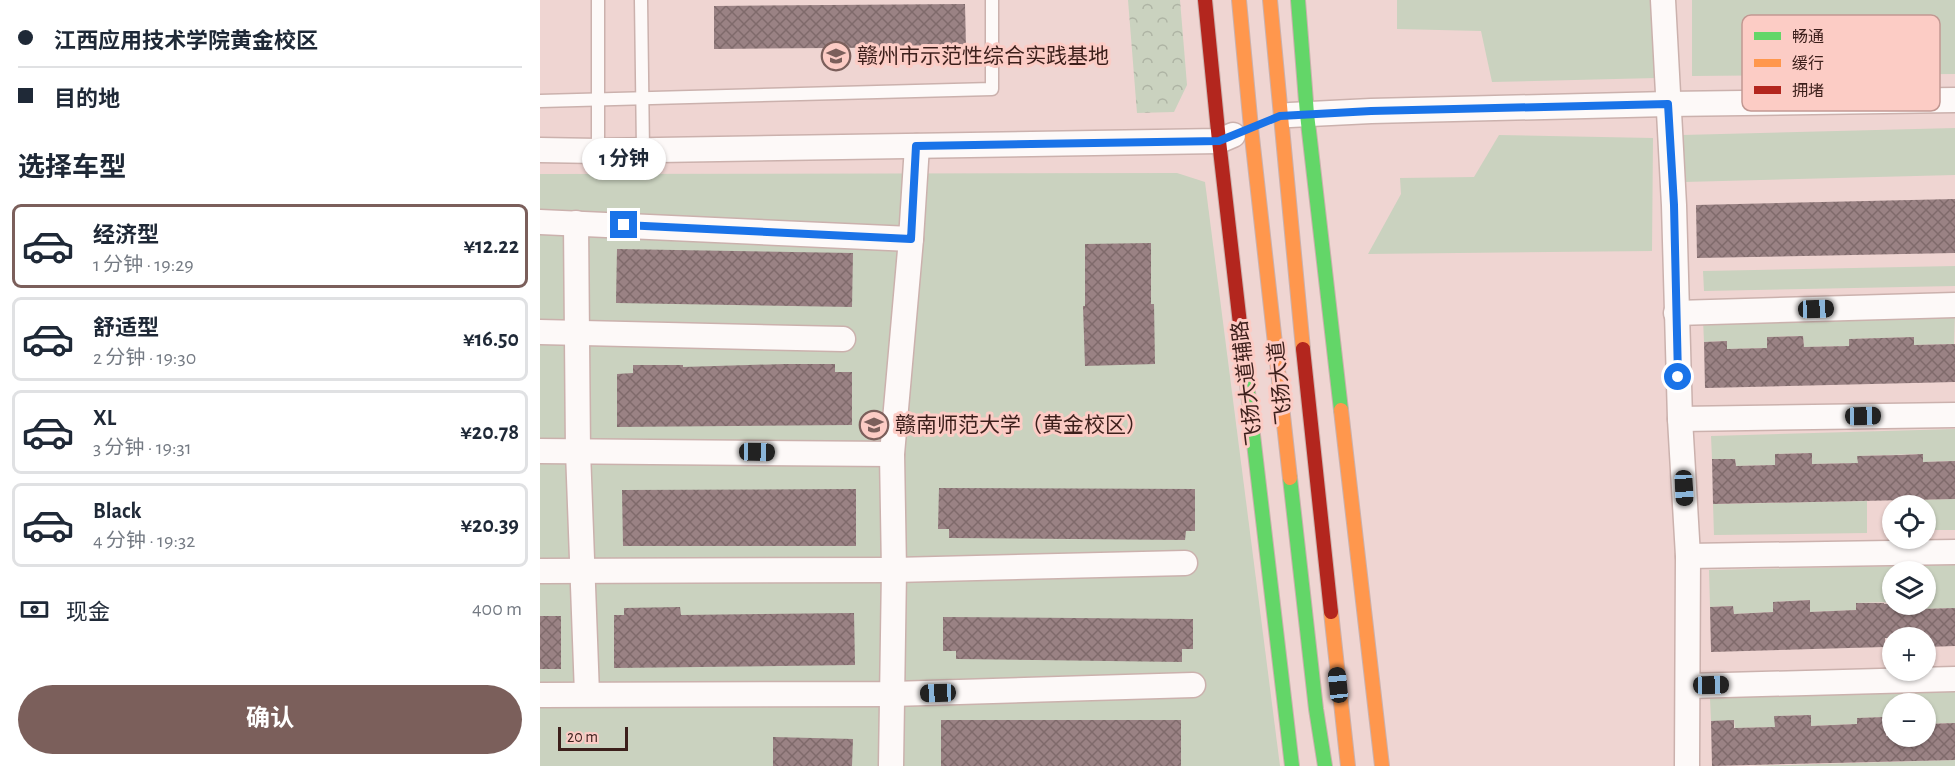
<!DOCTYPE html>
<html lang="zh">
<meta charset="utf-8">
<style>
body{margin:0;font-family:"Alegreya Sans","Noto Sans SC",sans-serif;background:#f2f2f3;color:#1f2937;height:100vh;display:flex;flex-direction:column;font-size:22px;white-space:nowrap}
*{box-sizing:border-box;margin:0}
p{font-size:20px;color:#747a83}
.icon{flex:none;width:33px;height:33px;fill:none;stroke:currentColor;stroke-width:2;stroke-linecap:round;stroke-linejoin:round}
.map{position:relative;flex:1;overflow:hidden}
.details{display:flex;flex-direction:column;background:#fff;width:540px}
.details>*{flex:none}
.top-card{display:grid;align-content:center;height:132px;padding:0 18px;background:#fff}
.controls{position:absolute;left:1342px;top:495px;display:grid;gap:12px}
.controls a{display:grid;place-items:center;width:54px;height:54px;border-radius:50%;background:#fff;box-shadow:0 2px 4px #0004;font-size:30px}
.scale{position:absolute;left:18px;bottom:15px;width:70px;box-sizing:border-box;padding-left:6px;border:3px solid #3c1f1b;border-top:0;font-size:16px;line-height:21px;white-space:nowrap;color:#3c1f1b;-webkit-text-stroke:4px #fcccc5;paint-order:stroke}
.end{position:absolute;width:27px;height:27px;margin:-14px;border:8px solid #1a73e8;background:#fff;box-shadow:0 0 0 3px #fff}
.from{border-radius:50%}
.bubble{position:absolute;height:42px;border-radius:21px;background:#fff;box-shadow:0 2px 4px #0004;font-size:20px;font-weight:700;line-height:42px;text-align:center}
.car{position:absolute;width:18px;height:36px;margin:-18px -9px;border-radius:8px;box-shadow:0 0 4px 2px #0007;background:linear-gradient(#222 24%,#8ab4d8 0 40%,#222 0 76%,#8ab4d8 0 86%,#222 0)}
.top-card b{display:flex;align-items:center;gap:21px;height:57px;font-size:22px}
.top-card b+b{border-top:2px solid #e0e1e3}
.top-card i{width:15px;height:15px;background:#1f2937}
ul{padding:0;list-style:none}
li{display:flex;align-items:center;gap:18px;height:84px;margin:0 12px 9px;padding:0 6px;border:3px solid #e0e1e3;border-radius:9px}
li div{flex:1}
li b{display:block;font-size:22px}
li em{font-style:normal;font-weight:700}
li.selected{border-color:#7b5f5b}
li>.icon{width:54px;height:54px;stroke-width:1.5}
h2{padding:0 18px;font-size:27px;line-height:72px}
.pay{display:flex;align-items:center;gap:15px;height:66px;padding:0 18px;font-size:22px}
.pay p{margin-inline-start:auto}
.cta{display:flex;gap:12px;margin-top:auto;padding:12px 18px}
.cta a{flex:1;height:69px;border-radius:36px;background:#7b5f5b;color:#fff;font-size:24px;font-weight:700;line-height:69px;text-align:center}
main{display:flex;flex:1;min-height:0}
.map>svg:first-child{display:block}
.green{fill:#cad2bf}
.forest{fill:url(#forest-crowns)}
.building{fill:url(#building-cross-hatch)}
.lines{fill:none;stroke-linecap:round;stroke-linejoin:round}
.lane-casing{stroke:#cbb1ad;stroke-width:15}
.street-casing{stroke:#cbb1ad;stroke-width:27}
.fast-casing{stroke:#cbb1ad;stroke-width:16}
.slow-casing{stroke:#cbb1ad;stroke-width:16}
.jam-casing{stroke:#cbb1ad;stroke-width:16}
.lane{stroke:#fdf9f8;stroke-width:12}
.street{stroke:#fdf9f8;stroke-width:24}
.fast{stroke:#63d668;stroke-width:14}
.slow{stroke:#ff974d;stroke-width:14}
.jam{stroke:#b3261e;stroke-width:14}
.route{stroke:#1a73e8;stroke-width:8}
.labels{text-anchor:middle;stroke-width:6;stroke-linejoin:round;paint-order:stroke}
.poi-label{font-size:21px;fill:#3c1f1b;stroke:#fcccc5;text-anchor:start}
.street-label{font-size:21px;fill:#3c1f1b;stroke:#fcccc5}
.key{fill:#fcccc5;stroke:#c29892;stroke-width:1.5}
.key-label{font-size:16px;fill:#3c1f1b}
</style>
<main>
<section class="details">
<div class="top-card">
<b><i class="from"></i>江西应用技术学院黄金校区</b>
<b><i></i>目的地</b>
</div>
<h2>选择车型</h2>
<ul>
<li class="selected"><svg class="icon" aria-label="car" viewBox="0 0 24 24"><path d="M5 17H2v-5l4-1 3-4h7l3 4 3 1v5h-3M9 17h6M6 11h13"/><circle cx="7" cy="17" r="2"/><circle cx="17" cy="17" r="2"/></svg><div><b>经济型</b><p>1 分钟 · 19:29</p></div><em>¥12.22</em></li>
<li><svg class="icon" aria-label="car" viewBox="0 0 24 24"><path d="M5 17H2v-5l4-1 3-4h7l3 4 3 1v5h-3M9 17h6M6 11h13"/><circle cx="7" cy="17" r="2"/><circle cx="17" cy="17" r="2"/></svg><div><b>舒适型</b><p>2 分钟 · 19:30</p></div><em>¥16.50</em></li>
<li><svg class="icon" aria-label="car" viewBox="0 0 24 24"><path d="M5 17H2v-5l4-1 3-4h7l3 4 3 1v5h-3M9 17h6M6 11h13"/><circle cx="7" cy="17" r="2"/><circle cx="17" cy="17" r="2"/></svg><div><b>XL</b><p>3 分钟 · 19:31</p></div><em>¥20.78</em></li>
<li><svg class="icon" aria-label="car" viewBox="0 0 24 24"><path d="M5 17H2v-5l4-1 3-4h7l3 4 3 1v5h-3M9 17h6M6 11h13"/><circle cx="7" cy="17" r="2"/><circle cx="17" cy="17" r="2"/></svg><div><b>Black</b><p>4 分钟 · 19:32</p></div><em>¥20.39</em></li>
</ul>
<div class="pay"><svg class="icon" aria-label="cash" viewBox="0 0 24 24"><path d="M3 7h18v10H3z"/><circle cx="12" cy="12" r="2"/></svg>现金<p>400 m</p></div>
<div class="cta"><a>确认</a></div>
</section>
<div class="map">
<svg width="1415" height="766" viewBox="0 0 1415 766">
<defs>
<pattern id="forest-crowns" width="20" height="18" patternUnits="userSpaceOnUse" patternTransform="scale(1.5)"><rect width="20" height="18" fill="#cad2bf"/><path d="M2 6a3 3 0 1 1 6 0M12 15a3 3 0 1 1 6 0" fill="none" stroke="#aeb4a4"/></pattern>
<pattern id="building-cross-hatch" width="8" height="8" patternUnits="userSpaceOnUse" patternTransform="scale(1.5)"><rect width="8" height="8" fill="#9a8284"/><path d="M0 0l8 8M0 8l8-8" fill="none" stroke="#7f6a6b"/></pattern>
</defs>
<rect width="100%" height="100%" fill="#efd5d2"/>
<g class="green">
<path d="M857,0H1112L1116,78L952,82L941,31L857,29Z"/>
<path d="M1152,0H1415V74L1152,76Z"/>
<path d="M1415,128V175L1144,182L1142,135Z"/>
<path d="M959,135L1113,138L1112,251L828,254L861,194L860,178L934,177Z"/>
<path d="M637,173L665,182L740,766H0V174Z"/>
<path d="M1415,266V286L1164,291L1163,271Z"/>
<path d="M1415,312L1414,344L1374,345V337L1310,339L1309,346L1264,347L1263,336L1227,337V348L1187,349V341L1164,342L1163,319Z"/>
<path d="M1415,429V461L1383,462L1382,454L1318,456V463L1272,464L1271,453L1235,454V465L1196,466L1195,459H1172L1171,436Z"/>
<path d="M1415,499V530H1386V506L1361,505V500Z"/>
<path d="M1327,501V533L1174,535L1173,504Z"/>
<path d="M1415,565V608L1381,609V605L1386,604V572H1353V602L1316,603V610L1270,612V600L1234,602L1233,612L1194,614L1193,606L1170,607L1169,570Z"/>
<path d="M1415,691V723L1386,724V704H1353V717L1317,718V724L1271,726L1270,715L1235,716V727L1195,728L1194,721H1171L1170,698Z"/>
<path d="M1415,760V766H1209Z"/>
</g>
<path class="forest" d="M588,0H640L647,85L634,112L597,113Z"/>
<g class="building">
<path d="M425,4L426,47L174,49V6Z"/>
<path d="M1415,199V253L1157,258L1156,205Z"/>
<path d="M611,243V304H614L615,364L545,366L543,306H545V244Z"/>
<path d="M77,249L313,253L312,307L76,303Z"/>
<path d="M1263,336L1264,347L1309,346V339L1374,337V345L1415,344V382L1165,388L1164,342L1187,341V349L1227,348V337Z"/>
<path d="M245,364H295V372H312V425L77,427V374L93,373V365H143V367Z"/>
<path d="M1272,453V464L1318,463L1317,456L1361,455L1383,454V462L1415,461V499L1173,504L1172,459H1195L1196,466L1235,465V454Z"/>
<path d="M399,488L655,489V531H646L645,540L409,538V529H398Z"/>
<path d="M316,489V546H83L82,490Z"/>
<path d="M1270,600V612L1316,610V603H1344V604H1381V609L1415,608V646L1386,647V638H1345V647L1171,652L1170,607L1193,606L1194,614L1233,612V602Z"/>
<path d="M140,607L141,615L314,613L315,665L74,668V615H84V608Z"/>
<rect x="0" y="616" width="21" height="53"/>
<path d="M403,617L653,619V649H642V662L416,659V651H403Z"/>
<path d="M1271,715V726L1317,724V718L1345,717L1346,736H1386V724L1415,723V760L1172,766L1171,721L1194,720V728L1235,727L1234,716Z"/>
<rect x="401" y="720" width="240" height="46"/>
<path d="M233,737L313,739L312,766H233Z"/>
</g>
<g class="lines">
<g class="lane-casing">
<g id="lane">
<path d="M58,0V151"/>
<path d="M101,0L103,150"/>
<path d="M0,101L452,89V0"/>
</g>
</g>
<g class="street-casing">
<g id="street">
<path d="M1123,0L1134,205L1140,419L1148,556L1147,766"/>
<path d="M750,115L831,111L1128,104L1415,100"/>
<path d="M0,150L58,151L679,141L693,135"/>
<path d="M0,222L371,239"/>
<path d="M36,223L38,451L47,694"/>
<path d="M1136,313L1415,305"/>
<path d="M0,332L303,339"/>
<path d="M1140,419L1415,415"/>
<path d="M0,451L352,454"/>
<path d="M1148,556L1415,552"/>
<path d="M0,571L354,570L645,563"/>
<path d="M1148,686L1415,679"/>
<path d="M0,695L352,694L653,685"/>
<path d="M351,766L354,570L352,454L371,239L377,146"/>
</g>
</g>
<g class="fast-casing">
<g id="fast">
<path d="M758,0L767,114L801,410"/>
<path d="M703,350L752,766"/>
<path d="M750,478L776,709L785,766"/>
</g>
</g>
<g class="slow-casing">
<g id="slow">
<path d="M699,0L711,128L750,478"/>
<path d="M730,0L763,349"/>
<path d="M801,410L842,766"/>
<path d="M791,612L808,766"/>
</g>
</g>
<g class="jam-casing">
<g id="jam">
<path d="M665,0L679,141L703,350"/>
<path d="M763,349L791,612"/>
</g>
</g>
<use href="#lane" class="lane"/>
<use href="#street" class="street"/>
<use href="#fast" class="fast"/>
<use href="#slow" class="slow"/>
<use href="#jam" class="jam"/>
</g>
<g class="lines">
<path class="route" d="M84,225L371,239L376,146L679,141L740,116L831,111L1128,104L1134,205L1138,377"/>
</g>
<defs>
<g id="school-ring" transform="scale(1.5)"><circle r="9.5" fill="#fcccc5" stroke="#7b5f5b" stroke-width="1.5"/><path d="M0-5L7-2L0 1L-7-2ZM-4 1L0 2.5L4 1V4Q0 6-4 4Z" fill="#7b5f5b"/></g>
<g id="university-ring" transform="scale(1.5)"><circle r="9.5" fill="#fcccc5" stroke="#7b5f5b" stroke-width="1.5"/><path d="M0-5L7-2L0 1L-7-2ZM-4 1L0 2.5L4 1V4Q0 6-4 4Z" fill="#7b5f5b"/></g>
</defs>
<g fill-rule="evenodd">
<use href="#school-ring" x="296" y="56"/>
<use href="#university-ring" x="334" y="425"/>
</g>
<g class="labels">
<g class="poi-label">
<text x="317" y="63">赣州市示范性综合实践基地</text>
<text x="355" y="432">赣南师范大学（黄金校区）</text>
</g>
<g class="street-label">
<text transform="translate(707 383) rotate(-97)" y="7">飞扬大道辅路</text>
<text transform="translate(740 383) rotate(-96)" y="7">飞扬大道</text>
</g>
</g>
<rect x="1202" y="15" width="198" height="96" rx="9" class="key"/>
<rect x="1214" y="32" width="27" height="8" fill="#63d668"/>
<rect x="1214" y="59" width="27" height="8" fill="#ff974d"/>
<rect x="1214" y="86" width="27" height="8" fill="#b3261e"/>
<g class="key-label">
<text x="1252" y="42">畅通</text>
<text x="1252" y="69">缓行</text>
<text x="1252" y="96">拥堵</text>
</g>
</svg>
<div class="controls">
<a><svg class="icon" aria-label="locate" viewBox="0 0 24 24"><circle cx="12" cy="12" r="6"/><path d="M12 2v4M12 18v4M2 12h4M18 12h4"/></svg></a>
<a><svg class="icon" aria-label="layers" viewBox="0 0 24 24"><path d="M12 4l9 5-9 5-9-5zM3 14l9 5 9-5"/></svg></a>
<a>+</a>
<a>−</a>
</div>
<div class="scale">20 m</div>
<i class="end from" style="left:1138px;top:377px"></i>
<i class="end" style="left:84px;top:225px"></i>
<div class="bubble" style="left:42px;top:138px;width:84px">1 分钟</div>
<i class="car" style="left:1276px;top:309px;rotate:88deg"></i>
<i class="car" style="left:1323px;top:416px;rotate:89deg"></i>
<i class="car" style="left:217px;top:452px;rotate:91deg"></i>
<i class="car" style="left:1144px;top:488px;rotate:177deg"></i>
<i class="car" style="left:798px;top:685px;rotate:354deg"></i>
<i class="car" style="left:1171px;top:685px;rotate:89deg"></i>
<i class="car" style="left:398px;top:693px;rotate:268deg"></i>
</div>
</main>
